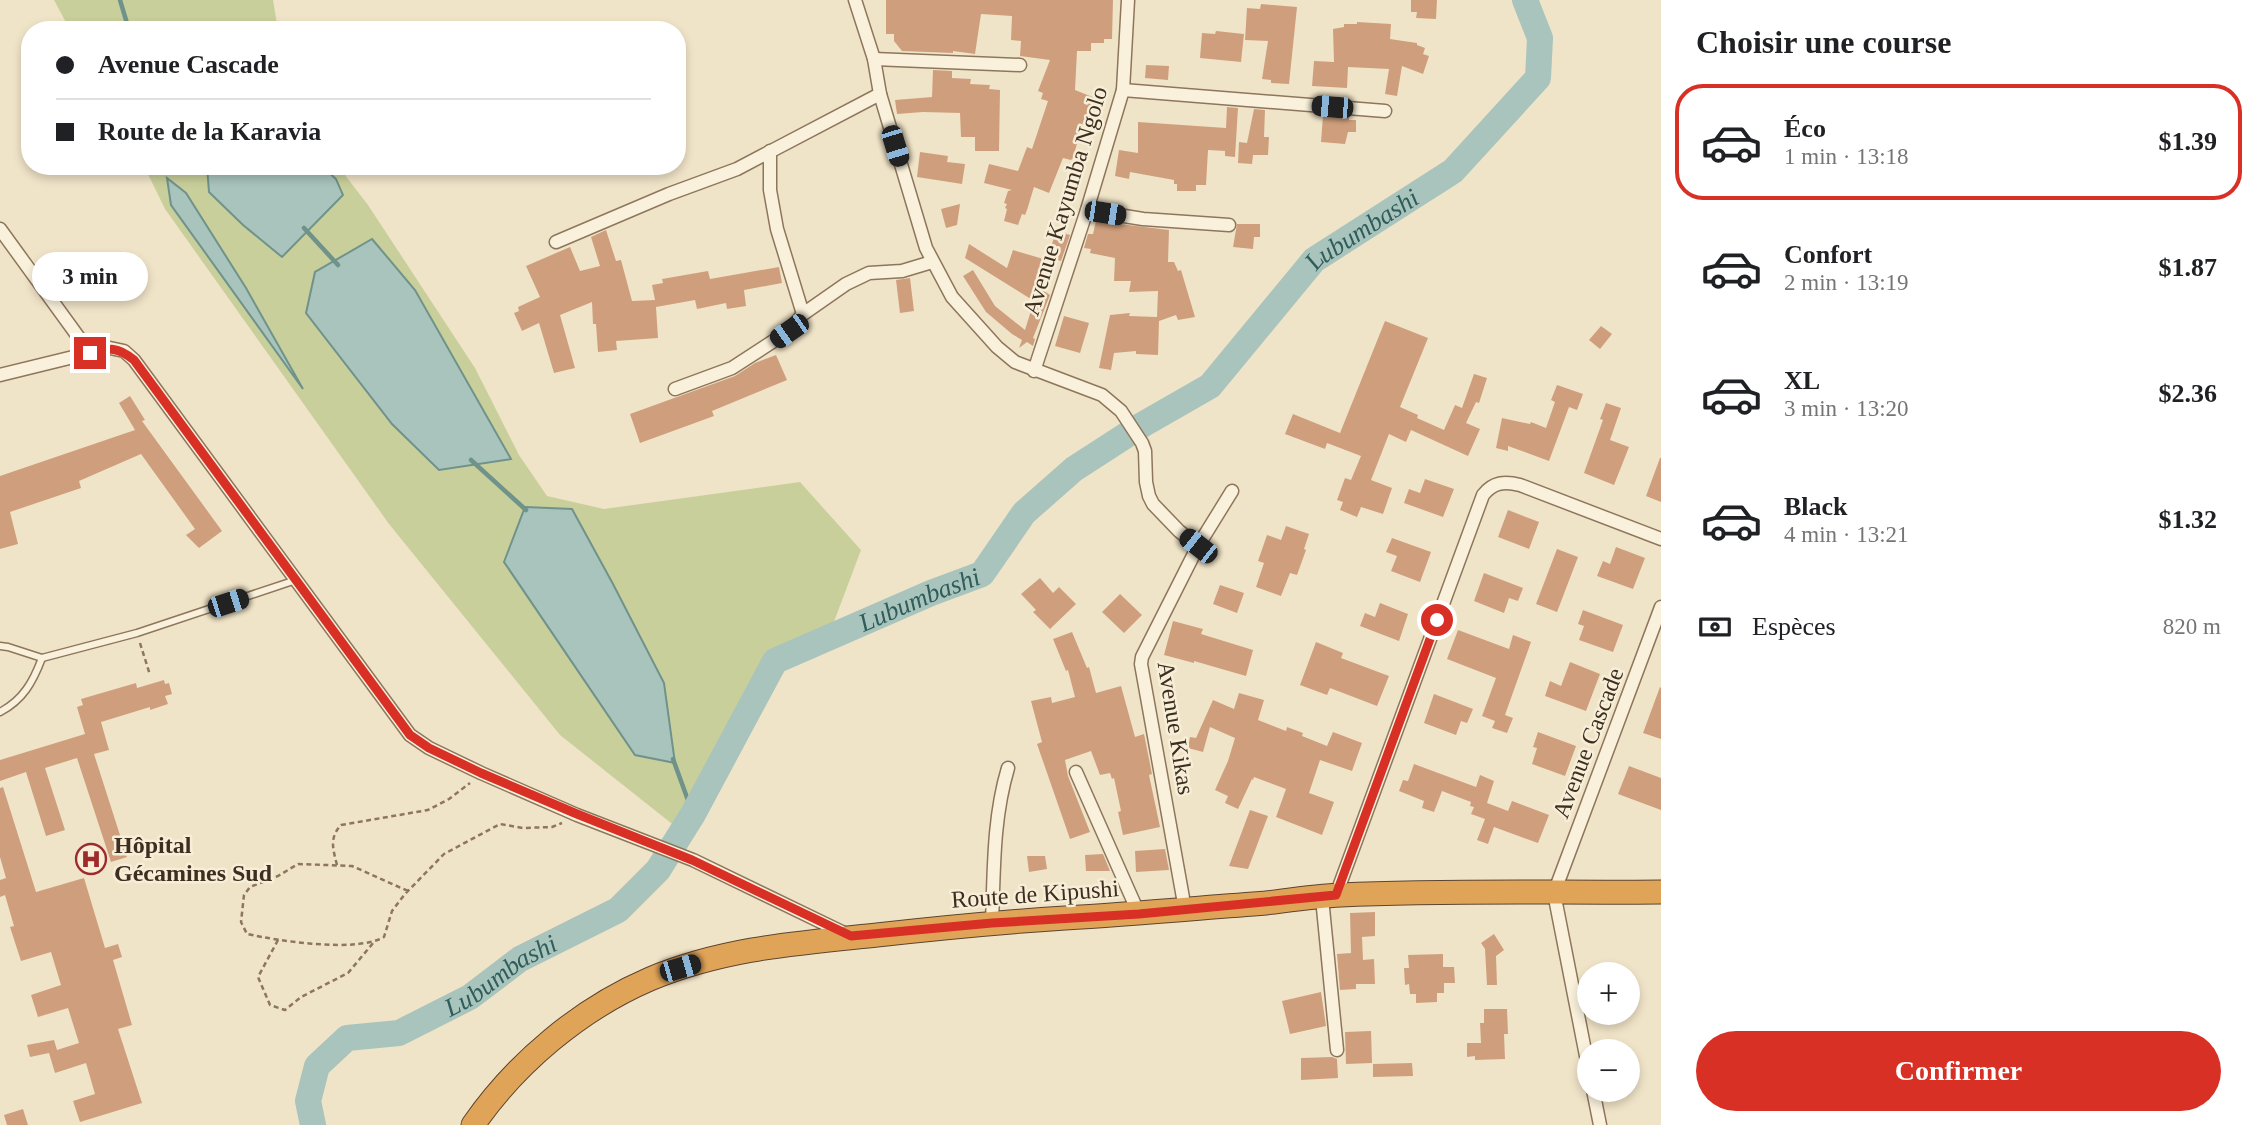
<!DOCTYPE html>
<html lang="fr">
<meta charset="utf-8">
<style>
body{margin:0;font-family:Georgia,serif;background:#f6f6f6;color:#202124;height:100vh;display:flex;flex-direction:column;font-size:26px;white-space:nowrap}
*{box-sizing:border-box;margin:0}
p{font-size:23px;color:#757577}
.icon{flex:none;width:38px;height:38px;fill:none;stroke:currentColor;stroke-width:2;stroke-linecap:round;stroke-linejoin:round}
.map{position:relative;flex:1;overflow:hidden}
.side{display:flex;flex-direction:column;background:#fff;width:595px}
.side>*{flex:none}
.top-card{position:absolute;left:21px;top:21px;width:665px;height:154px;border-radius:28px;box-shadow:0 4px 10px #0003;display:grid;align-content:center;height:154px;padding:0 35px;background:#fff}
.controls{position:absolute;left:1577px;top:962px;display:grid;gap:14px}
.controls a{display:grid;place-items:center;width:63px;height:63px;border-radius:50%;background:#fff;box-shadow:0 4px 10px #0003;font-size:35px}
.end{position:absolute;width:32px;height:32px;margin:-16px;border:9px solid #d93025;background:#fff;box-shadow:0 0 0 4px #fff}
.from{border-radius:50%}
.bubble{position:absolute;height:49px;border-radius:24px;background:#fff;box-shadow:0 4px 10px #0003;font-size:23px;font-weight:800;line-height:49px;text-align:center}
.car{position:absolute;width:21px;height:42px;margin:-21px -10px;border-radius:9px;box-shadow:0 0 5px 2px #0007;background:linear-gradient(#222 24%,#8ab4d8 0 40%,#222 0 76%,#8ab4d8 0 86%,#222 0)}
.top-card b{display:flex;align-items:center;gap:24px;height:66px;font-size:26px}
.top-card b+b{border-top:2px solid #e0e0e0}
.top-card i{width:18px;height:18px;background:#202124}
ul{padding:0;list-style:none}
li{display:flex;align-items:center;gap:21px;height:116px;margin:0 14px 10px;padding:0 21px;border:4px solid transparent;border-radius:28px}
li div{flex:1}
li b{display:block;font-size:26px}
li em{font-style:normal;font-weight:800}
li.active{border-color:#d93025}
li>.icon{width:63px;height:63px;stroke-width:1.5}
h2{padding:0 35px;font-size:32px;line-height:84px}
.pay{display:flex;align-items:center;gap:18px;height:77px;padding:0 35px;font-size:26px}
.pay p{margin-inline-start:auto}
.button{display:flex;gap:14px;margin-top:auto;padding:14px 35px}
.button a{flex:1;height:80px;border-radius:42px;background:#d93025;color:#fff;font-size:28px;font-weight:800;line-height:80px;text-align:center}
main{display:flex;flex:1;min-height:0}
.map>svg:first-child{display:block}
.green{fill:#c9cf9b}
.water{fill:#a9c4bc;stroke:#6f938a;stroke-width:2}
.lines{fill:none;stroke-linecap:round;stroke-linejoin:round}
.stream{stroke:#6f938a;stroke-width:4.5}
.river{stroke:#a9c4bc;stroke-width:26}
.building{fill:#cf9f7d}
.lane-casing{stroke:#8d765c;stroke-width:9}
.street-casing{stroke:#8d765c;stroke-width:15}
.highway-casing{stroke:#5b4430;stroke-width:25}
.path{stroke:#8d765c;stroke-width:2.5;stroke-dasharray:5 3.5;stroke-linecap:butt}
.lane{stroke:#faf1dc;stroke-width:6}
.street{stroke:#faf1dc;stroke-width:12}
.highway{stroke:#e0a458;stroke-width:23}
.route{stroke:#d93025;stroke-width:9}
.labels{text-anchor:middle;stroke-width:5;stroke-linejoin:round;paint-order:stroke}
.street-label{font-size:24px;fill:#3d2e20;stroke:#f7eed8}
.poi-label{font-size:24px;font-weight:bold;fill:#3d2e20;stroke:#f7eed8;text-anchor:start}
.water-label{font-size:26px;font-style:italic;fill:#2f5d5a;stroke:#f7eed8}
</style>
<main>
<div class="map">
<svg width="1661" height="1125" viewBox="0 0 1661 1125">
<rect width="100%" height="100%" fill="#f0e4c8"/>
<g class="green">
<path d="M54,0H273L278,30H70Z"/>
<path d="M144,166H338L368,205L475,368L519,455L547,496L604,509L800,482L861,550L832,627L773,657L726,754L676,827L560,735L389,524L165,209Z"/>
</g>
<g class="water">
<path d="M207,166H322L336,179L343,195L282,257L243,225L209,192Z"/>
<path d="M167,178L186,193L246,288L303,389L171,205Z"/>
<path d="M372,239L415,290L511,459L439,470L392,424L306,313L315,272Z"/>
<path d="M525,507L572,509L613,584L664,683L675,763L635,755L504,562Z"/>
</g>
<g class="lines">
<g class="stream">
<path d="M120,0L129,30"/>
<path d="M304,228L338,265"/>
<path d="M471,460L526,510"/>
<path d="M673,759L693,814"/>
</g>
<path class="river" id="s1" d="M313,1125L308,1101L317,1066L347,1038L399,1033L470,997L520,959L618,910L658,870L693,814L775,661L931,593L982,574L1024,513L1074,469L1142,425L1210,386L1314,260L1453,171L1538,78L1540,38L1525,0"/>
</g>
<g class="building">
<path d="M886,0H1113L1112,39H1104V43H1091V51H1077L1075,90L1095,98L1085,123L1083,122L1073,158L1071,160L1063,158L1049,193L1034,187L1027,210L1025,215L1022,214L1018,225L1004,221L1007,209L1005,208L1007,204L1004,203L1008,191L1012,190L984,183L989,164L1018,171L1027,147L1032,149L1048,101L1041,99L1043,93L1038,91L1050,60L1020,56L1021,41L1011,40L1012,16L981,14L975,54L953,51V53L902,51L894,41V34H886Z"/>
<path d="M1411,0H1437L1436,19L1416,18L1417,12H1411Z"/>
<path d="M1261,4L1297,7L1289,84L1271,83V80L1262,79L1268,41L1245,40L1247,8L1260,9Z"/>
<path d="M1357,22L1391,24L1390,39L1417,43V45L1425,48L1423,54L1429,56L1423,74L1402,66L1397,96L1385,94L1389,69L1348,67L1347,88L1312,86L1314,61L1334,62L1333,29L1344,27V24H1357Z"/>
<path d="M1216,31L1244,34L1241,62L1200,58L1202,33L1215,34Z"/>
<path d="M1146,65L1169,66L1168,80L1145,78Z"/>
<path d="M933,70L952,71V78L971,79L970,84L990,85L989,89L1000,90L999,151H975V137H961L960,113L923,112L897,114L895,100L932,97Z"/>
<path d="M1227,107L1238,108L1235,157L1225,156V151L1208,150L1206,185H1196V191H1177V184H1174V180L1130,172L1129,179L1115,176L1119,150L1138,153V122L1226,128Z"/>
<path d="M1254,109L1265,110L1264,137H1269L1268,155H1253L1252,164L1238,163L1239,142L1247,143Z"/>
<path d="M1323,115L1349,117V120H1356V132H1348L1345,144L1321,142Z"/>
<path d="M920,152L948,156L947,162L965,164L962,184L917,177Z"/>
<path d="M960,204L957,225L946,228L941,209Z"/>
<path d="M1096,221L1169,230L1168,262H1174L1178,271L1181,270L1195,317L1178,320L1176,315L1159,321L1158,355L1136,354V351L1114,353L1111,370L1099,368L1110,315L1130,313L1129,316L1157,317L1158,291L1129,292L1131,281H1114L1115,258L1090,253L1091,249L1084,248L1088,234H1093Z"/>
<path d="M1237,224H1260V237H1254L1253,249L1233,247Z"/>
<path d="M606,230L616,261L621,260L632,301L655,300L652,285L663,283L662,279L708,271L710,279L779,267L782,283L744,290L746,306L727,309L726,303L697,309L695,300L656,307L658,338L616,341L617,350L598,352L596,324H593L592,302L560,315L575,368L554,373L539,323L522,331L514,313L519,311L518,307L540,297L526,266L570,247L580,271L600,266L591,237Z"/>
<path d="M1056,231L1070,235L1061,261L1048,257Z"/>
<path d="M969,244L1007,268L1013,250L1050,261L1041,289L1050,295L1033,338L1035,339L1033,346L1027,342L1019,348L1022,340L1012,334L986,312L963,276L973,270L995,306L1025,330L1034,301L965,258Z"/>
<path d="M910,278L914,311L900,313L896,280Z"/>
<path d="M1064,316L1089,323L1080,353L1055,346Z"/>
<path d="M1385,321L1428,338L1400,407L1418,415L1417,418L1444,430L1455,405L1462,408L1474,374L1487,378L1479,403L1476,402L1466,423L1480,429L1468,456L1411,430L1406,442L1389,434L1371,480L1392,488L1383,514L1361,507L1357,517L1340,510L1343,502L1337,500L1345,478L1351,480L1361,456L1327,443L1325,449L1285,434L1293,414L1340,433Z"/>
<path d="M1601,326L1612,334L1600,349L1589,340Z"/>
<path d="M776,355L787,380L712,411L714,416L640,443L630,414L735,376L755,363Z"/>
<path d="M1557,385L1583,394L1577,410L1569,407L1549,461L1508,446V451L1496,448L1502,418L1530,424L1531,422L1546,428L1555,402L1551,400Z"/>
<path d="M130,396L145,420L142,421L222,531L199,548L186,535L195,529L141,454L79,481L81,488L10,512L18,544L0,549V476L135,430L119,403Z"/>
<path d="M1606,403L1621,408L1610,440L1629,447L1614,485L1584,473L1603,420L1600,419Z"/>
<path d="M1660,458H1661V502L1646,496Z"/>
<path d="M1425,479L1454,489L1443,517L1404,503L1409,489L1420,493Z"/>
<path d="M1508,510L1539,522L1529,549L1498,537Z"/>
<path d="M1286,526L1309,534L1304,549L1306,550L1297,575L1290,573L1281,596L1256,587L1264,563L1258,561L1267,535L1281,540Z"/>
<path d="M1392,538L1431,552L1420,582L1391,571L1397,556L1386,552Z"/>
<path d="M1616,547L1645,558L1633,589L1597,576L1603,561L1610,564Z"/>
<path d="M1557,549L1578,557L1557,612L1536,604Z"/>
<path d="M1484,573L1523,588L1518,601L1509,598L1504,613L1474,601Z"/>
<path d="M1040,578L1053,593L1059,587L1076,604L1050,629L1033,612L1036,610L1021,594Z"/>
<path d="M1220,585L1244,593L1237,613L1213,604Z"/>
<path d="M1120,594L1142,615L1124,633L1102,612Z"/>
<path d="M1380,603L1408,614L1399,641L1360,626L1365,613L1375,617Z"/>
<path d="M1583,610L1623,625L1613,652L1579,640L1584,626L1578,624Z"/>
<path d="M1173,621L1203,629L1201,634L1253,650L1246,676L1194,661V663L1164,655Z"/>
<path d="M1458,630L1509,649L1513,635L1531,642L1505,715L1513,718L1507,733L1492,728L1495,721L1482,716L1496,678L1447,659Z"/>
<path d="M1072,632L1087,668L1089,667L1096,693L1121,686L1135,737L1144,734L1152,774L1149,775L1160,827L1123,835L1118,812L1121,811L1114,778L1112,779L1110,773L1100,775L1091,751L1065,760L1068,776L1090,832L1070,839L1037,744L1042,742L1031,701L1051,697L1052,703L1075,697L1068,670L1066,671L1053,639Z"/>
<path d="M1316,642L1343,653L1341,658L1389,676L1377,706L1330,688L1327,695L1300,685Z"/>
<path d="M1570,662L1600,674L1586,711L1545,696L1550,681L1561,686Z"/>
<path d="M164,680L165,684L169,683L172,694L165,696L168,704L150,710V707L101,722L109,750L94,754L127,857L111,862L77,758L45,768L65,830L46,836L26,772L0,781V760L85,734L77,707L83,705L81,699L136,683L137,688Z"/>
<path d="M1660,687L1661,688V739L1643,733Z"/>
<path d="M1239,693L1264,700L1258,720L1286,731L1287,727L1303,733L1302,736L1327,746L1333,732L1362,743L1352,771L1320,760L1309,793L1334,802L1322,835L1276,817L1286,789L1254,777L1253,780L1252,779L1238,809L1225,803L1228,796L1215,790L1228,761L1235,738L1210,727L1203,752L1188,748L1190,737L1196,738L1213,700L1234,709Z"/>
<path d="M1434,694L1473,709L1467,723L1461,721L1456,735L1424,723Z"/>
<path d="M1538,732L1576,746L1565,776L1532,764L1537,748L1533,747Z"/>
<path d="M1414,764L1476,787L1480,775L1494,781L1487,803L1508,811L1512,801L1549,815L1538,843L1494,827L1488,844L1477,840L1485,819L1471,814L1474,807L1470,806L1471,802L1442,791L1434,812L1422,808L1424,801L1399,791L1403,780L1408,781Z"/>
<path d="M1629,766L1661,778V810L1618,794Z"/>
<path d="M3,787L36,892L84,878L105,948L118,944L122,957L113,960L132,1025L118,1029L142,1103L80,1122L73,1101L95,1094L86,1063L55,1073L49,1053L30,1057L27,1045L54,1040L57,1050L79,1043L68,1008L38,1017L31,995L61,985L51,952L21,961L10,927L14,926L5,895L0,897V880L6,878L0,857V788Z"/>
<path d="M1250,810L1268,816L1248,869L1229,866Z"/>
<path d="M1165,849L1169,870L1136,872L1135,851Z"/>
<path d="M1103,854L1110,871H1086L1085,855Z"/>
<path d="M1027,856H1045L1047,869L1029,872Z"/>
<path d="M1375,912V936L1362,937L1363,960L1374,959L1375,984H1356V989L1340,990L1337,954L1351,953L1350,913Z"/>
<path d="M1494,934L1504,950L1496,956L1497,985H1487L1485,949L1481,943Z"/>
<path d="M1443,954V967H1454L1455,983H1444V993H1437V1002L1416,1003V994H1410L1409,984L1405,985L1404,968H1409L1408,955Z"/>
<path d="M1321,992L1326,1026L1290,1034L1282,1001Z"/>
<path d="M1484,1009H1507L1508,1034H1504L1505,1059L1475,1060V1056L1467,1057V1043H1481L1480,1023H1484Z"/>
<path d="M1371,1031L1372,1063L1346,1064L1345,1032Z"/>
<path d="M1332,1057L1337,1059L1338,1078L1301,1080V1058Z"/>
<path d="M1412,1063L1413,1076L1373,1077V1064Z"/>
<path d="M23,1109L28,1125H7L4,1115Z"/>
</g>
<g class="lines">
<g class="lane-casing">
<g id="lane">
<path d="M0,646L8,647L42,658L137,633L296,580"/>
<path d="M0,712C23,700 33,682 42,658"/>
</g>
</g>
<g class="street-casing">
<g id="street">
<path d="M855,0L874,59L880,94L926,248L952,297L997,347L1015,362L1102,395L1121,411L1142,443L1145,451L1146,482L1149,496L1153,504L1179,531L1198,546"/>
<path d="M874,59L1020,65"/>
<path d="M1123,90L1385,111"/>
<path d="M770,151V190L777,229L803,314"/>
<path d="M1087,210L1143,219L1229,225"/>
<path d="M0,229L90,353"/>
<path d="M556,242L669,194L737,169L880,94"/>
<path d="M1034,371L1087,210L1123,90L1128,0"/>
<path d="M0,375L110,348L124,351L134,360L410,735L429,748L481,773L577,815L693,860L848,935"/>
<path d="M675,389L732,368L789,331L803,314L846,284L869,273L902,271L932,262"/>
<path d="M1076,772L1139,914"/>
<path d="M1336,895L1483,495C1493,482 1505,481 1520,485L1661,539"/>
<path d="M1322,898L1337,1050"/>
<path d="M1185,909L1141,664L1142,657L1198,546L1232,491"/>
<path d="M992,923C994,870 993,818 1008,768"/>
<path d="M1589,1071L1554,893L1661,607"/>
<path d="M1593,1090L1600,1125"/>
</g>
</g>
<g class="highway-casing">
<path id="highway" d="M473,1125C516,1063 580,1009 650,979C724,948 799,943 877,935C940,928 1002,922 1065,918C1132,914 1199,908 1266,903C1290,900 1316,896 1341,895C1447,890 1554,893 1661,892"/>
</g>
<g class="path">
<path d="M140,643L150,675"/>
<path d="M337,865C333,849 329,838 341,825L428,810L449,799L470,783"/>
<path d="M408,891L352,866L298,864L278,876L250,887L244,895L241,922L247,934C280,941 356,953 384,937L392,911L405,894L444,854L500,824L523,828L552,827L562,823"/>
<path d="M278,940L258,977L270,1005L285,1010L301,997L348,973L374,942"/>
</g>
<use href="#lane" class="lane"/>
<use href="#street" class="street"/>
<use href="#highway" class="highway"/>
</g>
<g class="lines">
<path class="route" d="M90,353C110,348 117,346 134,360L410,735L429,748L481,773L577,814L692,860L851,936L992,923L1139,914L1336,895L1437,620"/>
</g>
<defs>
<g id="hospital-ring" transform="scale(1.575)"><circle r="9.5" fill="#f7eed8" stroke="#9e2a2b" stroke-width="1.5"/><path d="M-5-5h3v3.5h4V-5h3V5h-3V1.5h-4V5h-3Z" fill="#9e2a2b"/></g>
</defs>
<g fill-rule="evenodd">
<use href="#hospital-ring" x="91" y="859"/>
</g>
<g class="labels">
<g class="street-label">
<text transform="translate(1065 201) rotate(-73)" y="8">Avenue Kayumba Ngolo</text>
<text transform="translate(1176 728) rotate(81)" y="8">Avenue Kikas</text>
<text transform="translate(1588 743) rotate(-69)" y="8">Avenue Cascade</text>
<text transform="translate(1035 894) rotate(-4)" y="8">Route de Kipushi</text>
</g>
<g class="poi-label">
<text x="114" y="853">Hôpital<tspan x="114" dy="28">Gécamines Sud</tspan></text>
</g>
<g class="water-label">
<text dy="9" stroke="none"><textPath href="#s1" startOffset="1447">Lubumbashi</textPath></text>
<text dy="9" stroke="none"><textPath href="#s1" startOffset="859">Lubumbashi</textPath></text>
<text dy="9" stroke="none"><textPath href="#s1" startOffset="271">Lubumbashi</textPath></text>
</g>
</g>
</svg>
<div class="controls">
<a>+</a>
<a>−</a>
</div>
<i class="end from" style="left:1437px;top:620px"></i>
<i class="end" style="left:90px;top:353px"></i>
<div class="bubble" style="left:32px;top:252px;width:116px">3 min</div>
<i class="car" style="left:1332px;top:107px;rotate:275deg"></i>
<i class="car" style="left:895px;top:146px;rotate:163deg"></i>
<i class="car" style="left:1105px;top:213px;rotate:99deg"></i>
<i class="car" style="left:789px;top:331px;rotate:235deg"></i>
<i class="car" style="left:1198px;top:546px;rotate:308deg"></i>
<i class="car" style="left:228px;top:603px;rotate:72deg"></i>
<i class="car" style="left:680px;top:968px;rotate:74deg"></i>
<div class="top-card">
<b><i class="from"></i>Avenue Cascade</b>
<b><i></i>Route de la Karavia</b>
</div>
</div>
<section class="side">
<h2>Choisir une course</h2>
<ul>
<li class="active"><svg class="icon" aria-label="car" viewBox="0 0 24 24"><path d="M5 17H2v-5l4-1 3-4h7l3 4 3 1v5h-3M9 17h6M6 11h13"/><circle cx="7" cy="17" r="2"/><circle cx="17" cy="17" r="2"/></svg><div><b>Éco</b><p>1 min · 13:18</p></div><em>$1.39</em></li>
<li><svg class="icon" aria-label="car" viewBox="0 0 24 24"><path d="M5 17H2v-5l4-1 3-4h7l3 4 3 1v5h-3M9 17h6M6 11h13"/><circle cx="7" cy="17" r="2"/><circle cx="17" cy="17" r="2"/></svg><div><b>Confort</b><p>2 min · 13:19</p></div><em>$1.87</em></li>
<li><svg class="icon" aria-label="car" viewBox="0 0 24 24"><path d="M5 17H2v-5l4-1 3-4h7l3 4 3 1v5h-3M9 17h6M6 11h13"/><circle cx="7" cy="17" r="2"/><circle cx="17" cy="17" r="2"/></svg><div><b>XL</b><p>3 min · 13:20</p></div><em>$2.36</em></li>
<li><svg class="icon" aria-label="car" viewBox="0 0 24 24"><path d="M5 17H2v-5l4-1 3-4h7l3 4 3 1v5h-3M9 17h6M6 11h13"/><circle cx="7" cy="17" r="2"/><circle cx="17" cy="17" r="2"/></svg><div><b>Black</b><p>4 min · 13:21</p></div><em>$1.32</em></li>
</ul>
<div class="pay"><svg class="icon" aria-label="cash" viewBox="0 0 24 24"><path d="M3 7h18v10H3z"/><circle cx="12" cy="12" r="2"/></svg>Espèces<p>820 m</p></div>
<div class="button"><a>Confirmer</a></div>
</section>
</main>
